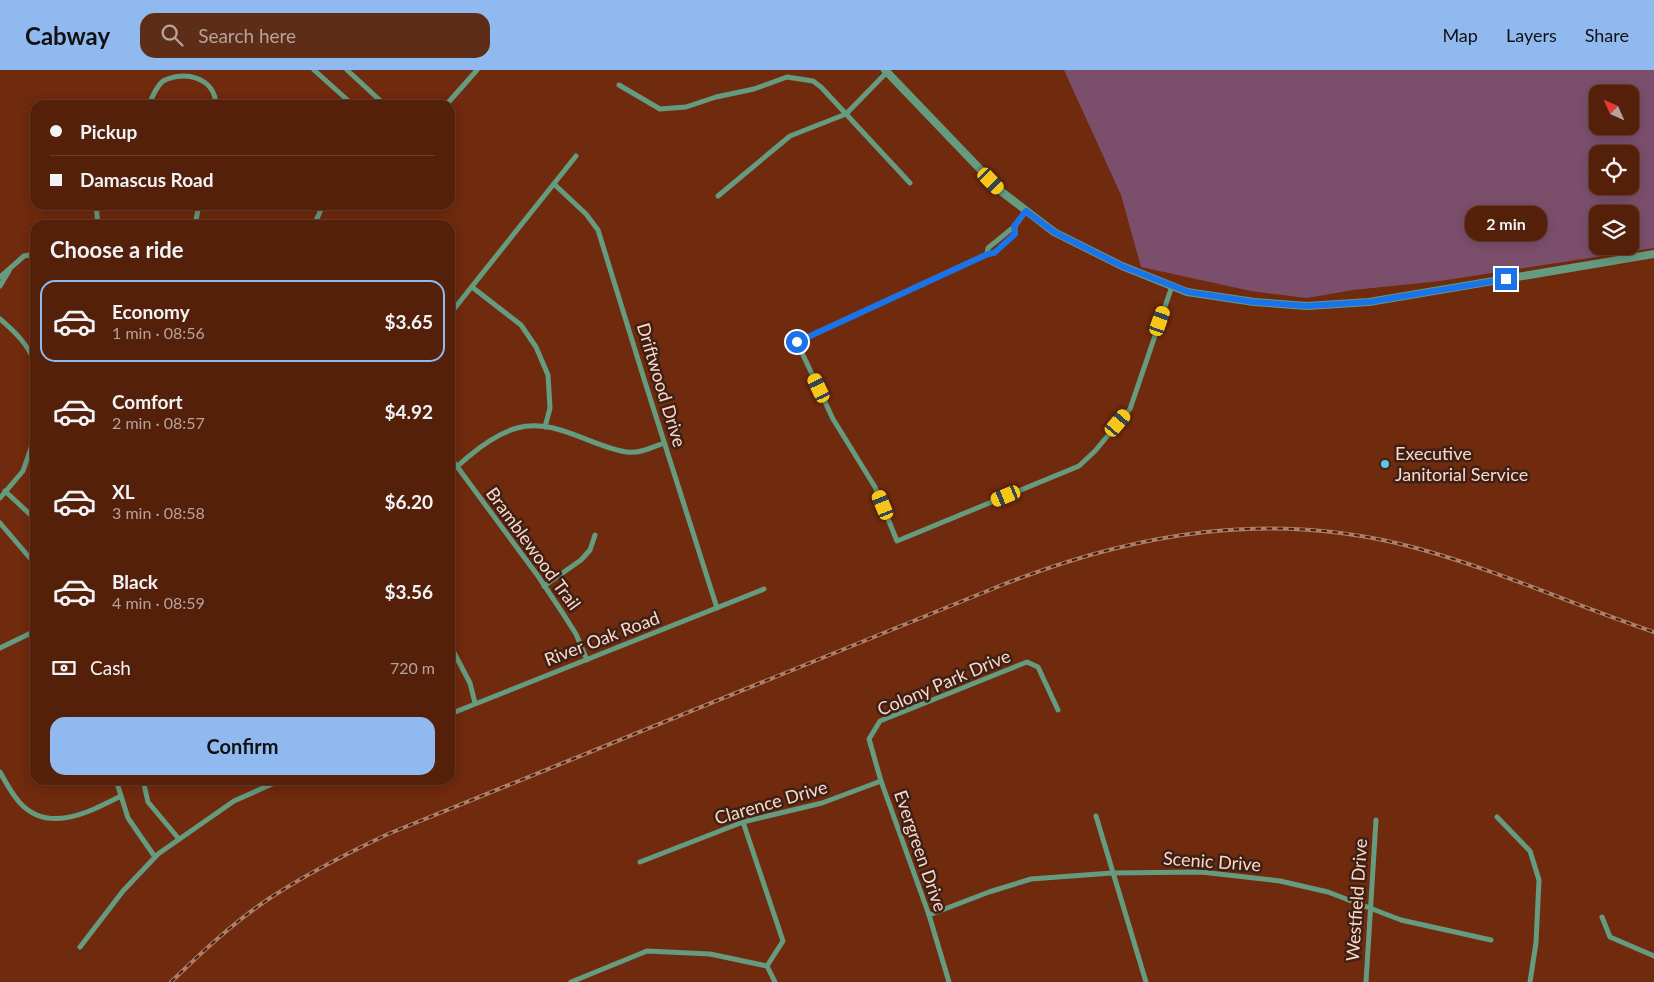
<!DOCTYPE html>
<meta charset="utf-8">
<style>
body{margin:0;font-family:Lato,sans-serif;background:#5d2d18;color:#f1f3f6;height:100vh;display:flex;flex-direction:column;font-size:19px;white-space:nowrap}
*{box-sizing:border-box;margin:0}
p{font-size:16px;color:#b5a39c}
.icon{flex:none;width:28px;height:28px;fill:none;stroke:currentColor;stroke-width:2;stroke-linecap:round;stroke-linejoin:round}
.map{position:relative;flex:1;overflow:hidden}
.sheet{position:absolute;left:30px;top:150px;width:425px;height:565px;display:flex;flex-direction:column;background:#54200a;border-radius:15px;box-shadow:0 2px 12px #0003,0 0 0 1px #6a3e2b}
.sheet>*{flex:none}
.banner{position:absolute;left:30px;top:30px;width:425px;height:110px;border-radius:15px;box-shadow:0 2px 12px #0003,0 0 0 1px #6a3e2b;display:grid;align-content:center;height:110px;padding:0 20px;background:#54200a}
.needle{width:32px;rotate:315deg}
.fabs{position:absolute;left:1589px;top:15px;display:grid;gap:10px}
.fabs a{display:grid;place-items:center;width:50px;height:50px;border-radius:10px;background:#54200a;box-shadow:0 2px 12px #0003,0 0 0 1px #6a3e2b;font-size:25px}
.end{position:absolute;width:22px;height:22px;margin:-11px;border:6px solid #1a73e8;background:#fff;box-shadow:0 0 0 2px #fff}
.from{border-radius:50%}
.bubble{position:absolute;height:35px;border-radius:15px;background:#54200a;box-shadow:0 2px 12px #0003,0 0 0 1px #6a3e2b;font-size:16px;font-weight:700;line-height:35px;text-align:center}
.car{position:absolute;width:15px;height:30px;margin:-15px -8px;border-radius:6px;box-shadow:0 0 4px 1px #0007;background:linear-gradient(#f5c518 24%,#345 0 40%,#f5c518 0 76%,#345 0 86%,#f5c518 0)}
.banner b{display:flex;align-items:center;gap:18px;height:48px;font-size:19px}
.banner b+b{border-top:1px solid #6a3e2b}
.banner i{width:12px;height:12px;background:#f1f3f6}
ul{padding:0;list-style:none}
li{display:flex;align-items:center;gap:15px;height:82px;margin:0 10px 8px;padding:0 10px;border:2px solid transparent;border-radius:15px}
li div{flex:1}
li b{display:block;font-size:19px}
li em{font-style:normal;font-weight:700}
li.on{border-color:#90b9f0}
li>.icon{width:45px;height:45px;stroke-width:1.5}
h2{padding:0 20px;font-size:22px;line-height:60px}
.pay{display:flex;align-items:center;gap:12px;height:55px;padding:0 20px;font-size:19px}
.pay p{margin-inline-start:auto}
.action{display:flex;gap:10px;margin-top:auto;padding:10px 20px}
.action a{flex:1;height:58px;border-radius:15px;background:#90b9f0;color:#111;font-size:20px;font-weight:700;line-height:58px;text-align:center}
header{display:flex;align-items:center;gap:30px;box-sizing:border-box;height:70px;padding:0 25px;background:#90b9f0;color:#111}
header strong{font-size:24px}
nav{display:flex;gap:28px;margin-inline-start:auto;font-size:18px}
.search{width:350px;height:45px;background:#5d2d18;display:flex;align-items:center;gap:12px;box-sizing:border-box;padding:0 18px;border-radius:15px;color:#b5a39c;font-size:19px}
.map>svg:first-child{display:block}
.grass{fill:#7b4f6c;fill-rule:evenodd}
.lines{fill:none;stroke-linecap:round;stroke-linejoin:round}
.minor{stroke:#659b7f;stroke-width:5}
.tertiary{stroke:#659b7f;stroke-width:8}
.rail-casing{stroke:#b27d67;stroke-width:4}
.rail{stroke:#3f2014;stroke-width:2;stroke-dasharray:5.5;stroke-linecap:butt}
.route{stroke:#1a73e8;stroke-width:6}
.poi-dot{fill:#5cc7e8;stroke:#3f2014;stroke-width:2}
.labels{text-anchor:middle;stroke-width:5;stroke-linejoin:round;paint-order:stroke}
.street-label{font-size:18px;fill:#fad8cb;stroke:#3f2014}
.poi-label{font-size:18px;fill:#fad8cb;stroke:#3f2014;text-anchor:start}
</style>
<header>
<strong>Cabway</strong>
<div class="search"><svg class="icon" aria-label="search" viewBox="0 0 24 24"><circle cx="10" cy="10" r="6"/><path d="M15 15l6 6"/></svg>Search here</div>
<nav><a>Map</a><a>Layers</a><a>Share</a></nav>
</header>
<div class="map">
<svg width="1654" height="912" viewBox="0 0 1654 912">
<rect width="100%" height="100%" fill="#702a0d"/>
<path class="grass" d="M1064,0H1654V178L1440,211L1353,220L1307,228L1251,221L1141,197L1121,125ZM1598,24H1630V56H1598ZM1598,84H1630V116H1598ZM1598,144H1630V176H1598Z"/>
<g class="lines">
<g class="minor">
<path d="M314,0L353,35"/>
<path d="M347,0L385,35"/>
<path d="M619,15L660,39L686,37L716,27L754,19L787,7L813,11L821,17L910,113"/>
<path d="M149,35C152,27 156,17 163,11C184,0 215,7 216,35"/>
<path d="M446,35L477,0"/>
<path d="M554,114L586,144L598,160L645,312L717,538"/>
<path d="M718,126L790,66L846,44L887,2"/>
<path d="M96,135L98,155"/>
<path d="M195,155L199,135"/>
<path d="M314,155L320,142V135"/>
<path d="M1015,156V164L994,183L987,184L988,178L1015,156L1026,141"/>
<path d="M987,184L797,272L833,349L875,417L897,471L1079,396L1095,381L1130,339L1172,216"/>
<path d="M0,207L24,186L35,184"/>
<path d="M0,216L9,201"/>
<path d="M472,217L521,255L536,277L548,305L550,338L545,357"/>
<path d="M450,244L576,86"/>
<path d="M0,249C15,262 29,275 35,294"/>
<path d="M450,387L538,506L562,542L576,564L587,590"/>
<path d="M450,401C458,397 462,392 468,387C482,375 499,363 517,358C555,347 591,377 627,382C639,384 653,377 664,373"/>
<path d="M5,421L35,449"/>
<path d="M0,428L23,401L31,378L35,351"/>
<path d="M0,453L35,494"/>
<path d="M544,516L581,490L590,480L595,465"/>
<path d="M450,575L470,613L475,633"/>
<path d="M0,578L35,561"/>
<path d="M450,644L764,519"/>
<path d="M0,702C6,713 13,726 21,734C50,764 91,741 121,726"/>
<path d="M116,710L128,748L155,787"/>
<path d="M143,710L148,732L179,769"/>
<path d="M1096,746L1146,912"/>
<path d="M1497,747L1530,781L1539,810L1536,873L1530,912"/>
<path d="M743,752L783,871L767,896"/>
<path d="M640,792L743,752L822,733L881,711"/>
<path d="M929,845L989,822L1031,809L1112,803L1201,802L1280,811L1328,822L1401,850L1491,870"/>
<path d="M1602,847L1610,867L1654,886"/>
<path d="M80,877L123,821L158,784L234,731L281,710"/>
<path d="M571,912L647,881L710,884L767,896L775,912"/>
<path d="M949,912L929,845L881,711L869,669L880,651L1027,592L1038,597L1058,640"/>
<path d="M1366,912L1376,750"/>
</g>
<path class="tertiary" d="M885,0L1002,122L1054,162L1122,196L1187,222L1254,232L1307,236L1369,232L1654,184"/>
<g class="rail-casing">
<path id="rail" d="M171,912C202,882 234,852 270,828C308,803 348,783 388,764L1002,515C1137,462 1273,439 1416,478C1497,500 1574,535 1654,562"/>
</g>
<use href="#rail" class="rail"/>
</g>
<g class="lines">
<path class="route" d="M797,272L988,184L994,183L1015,164L1014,156L1026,141L1054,162L1122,196L1188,222L1254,232L1307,236L1369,232L1506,209"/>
</g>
<circle class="poi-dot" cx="1385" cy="394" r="5"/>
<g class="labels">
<g class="street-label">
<text transform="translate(661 315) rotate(73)" y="6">Driftwood Drive</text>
<text transform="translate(533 479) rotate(54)" y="6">Bramblewood Trail</text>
<text transform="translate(602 569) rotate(-21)" y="6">River Oak Road</text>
<text transform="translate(944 613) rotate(-23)" y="6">Colony Park Drive</text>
<text transform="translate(771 733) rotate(-16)" y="6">Clarence Drive</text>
<text transform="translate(920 781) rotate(71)" y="6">Evergreen Drive</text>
<text transform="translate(1212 792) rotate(4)" y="6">Scenic Drive</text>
<text transform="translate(1357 830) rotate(-86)" y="6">Westfield Drive</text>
</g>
<g class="poi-label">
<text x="1395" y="390">Executive<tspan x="1395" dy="21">Janitorial Service</tspan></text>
</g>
</g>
</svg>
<div class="fabs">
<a><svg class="needle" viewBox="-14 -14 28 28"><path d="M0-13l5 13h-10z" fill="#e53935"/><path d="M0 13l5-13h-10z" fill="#b5a39c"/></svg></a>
<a><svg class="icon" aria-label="locate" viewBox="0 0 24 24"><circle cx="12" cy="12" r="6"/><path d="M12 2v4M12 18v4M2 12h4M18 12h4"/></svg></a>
<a><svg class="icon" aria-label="layers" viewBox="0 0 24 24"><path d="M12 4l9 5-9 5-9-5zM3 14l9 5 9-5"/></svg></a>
</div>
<i class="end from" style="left:797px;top:272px"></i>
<i class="end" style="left:1506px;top:209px"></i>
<div class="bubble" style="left:1465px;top:136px;width:82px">2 min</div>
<i class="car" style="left:991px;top:111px;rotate:136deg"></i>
<i class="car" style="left:1160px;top:251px;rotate:19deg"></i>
<i class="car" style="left:819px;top:318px;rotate:335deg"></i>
<i class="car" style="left:1118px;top:353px;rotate:40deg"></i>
<i class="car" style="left:1006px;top:426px;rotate:248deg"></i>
<i class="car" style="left:883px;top:435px;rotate:338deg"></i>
<div class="banner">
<b><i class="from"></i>Pickup</b>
<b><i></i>Damascus Road</b>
</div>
<section class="sheet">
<h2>Choose a ride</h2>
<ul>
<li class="on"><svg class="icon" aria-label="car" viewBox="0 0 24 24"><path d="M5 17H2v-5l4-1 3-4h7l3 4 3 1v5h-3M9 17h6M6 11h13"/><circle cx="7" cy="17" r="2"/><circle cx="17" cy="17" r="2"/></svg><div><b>Economy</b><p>1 min · 08:56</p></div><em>$3.65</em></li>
<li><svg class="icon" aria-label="car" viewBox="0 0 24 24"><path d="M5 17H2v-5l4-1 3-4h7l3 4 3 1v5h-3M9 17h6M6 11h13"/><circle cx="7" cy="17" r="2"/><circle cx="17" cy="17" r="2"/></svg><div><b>Comfort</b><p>2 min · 08:57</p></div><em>$4.92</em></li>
<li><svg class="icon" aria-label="car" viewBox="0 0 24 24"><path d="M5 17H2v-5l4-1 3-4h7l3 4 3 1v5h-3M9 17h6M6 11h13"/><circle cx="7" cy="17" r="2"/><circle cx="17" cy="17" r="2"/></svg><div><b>XL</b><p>3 min · 08:58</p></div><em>$6.20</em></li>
<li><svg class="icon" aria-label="car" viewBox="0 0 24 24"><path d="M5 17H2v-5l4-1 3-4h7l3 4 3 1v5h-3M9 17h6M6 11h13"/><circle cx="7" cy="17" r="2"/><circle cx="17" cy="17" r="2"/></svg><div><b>Black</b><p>4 min · 08:59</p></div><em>$3.56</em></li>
</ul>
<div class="pay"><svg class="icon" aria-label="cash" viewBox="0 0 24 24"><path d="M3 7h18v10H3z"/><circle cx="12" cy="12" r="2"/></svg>Cash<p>720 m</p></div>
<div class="action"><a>Confirm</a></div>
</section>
</div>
